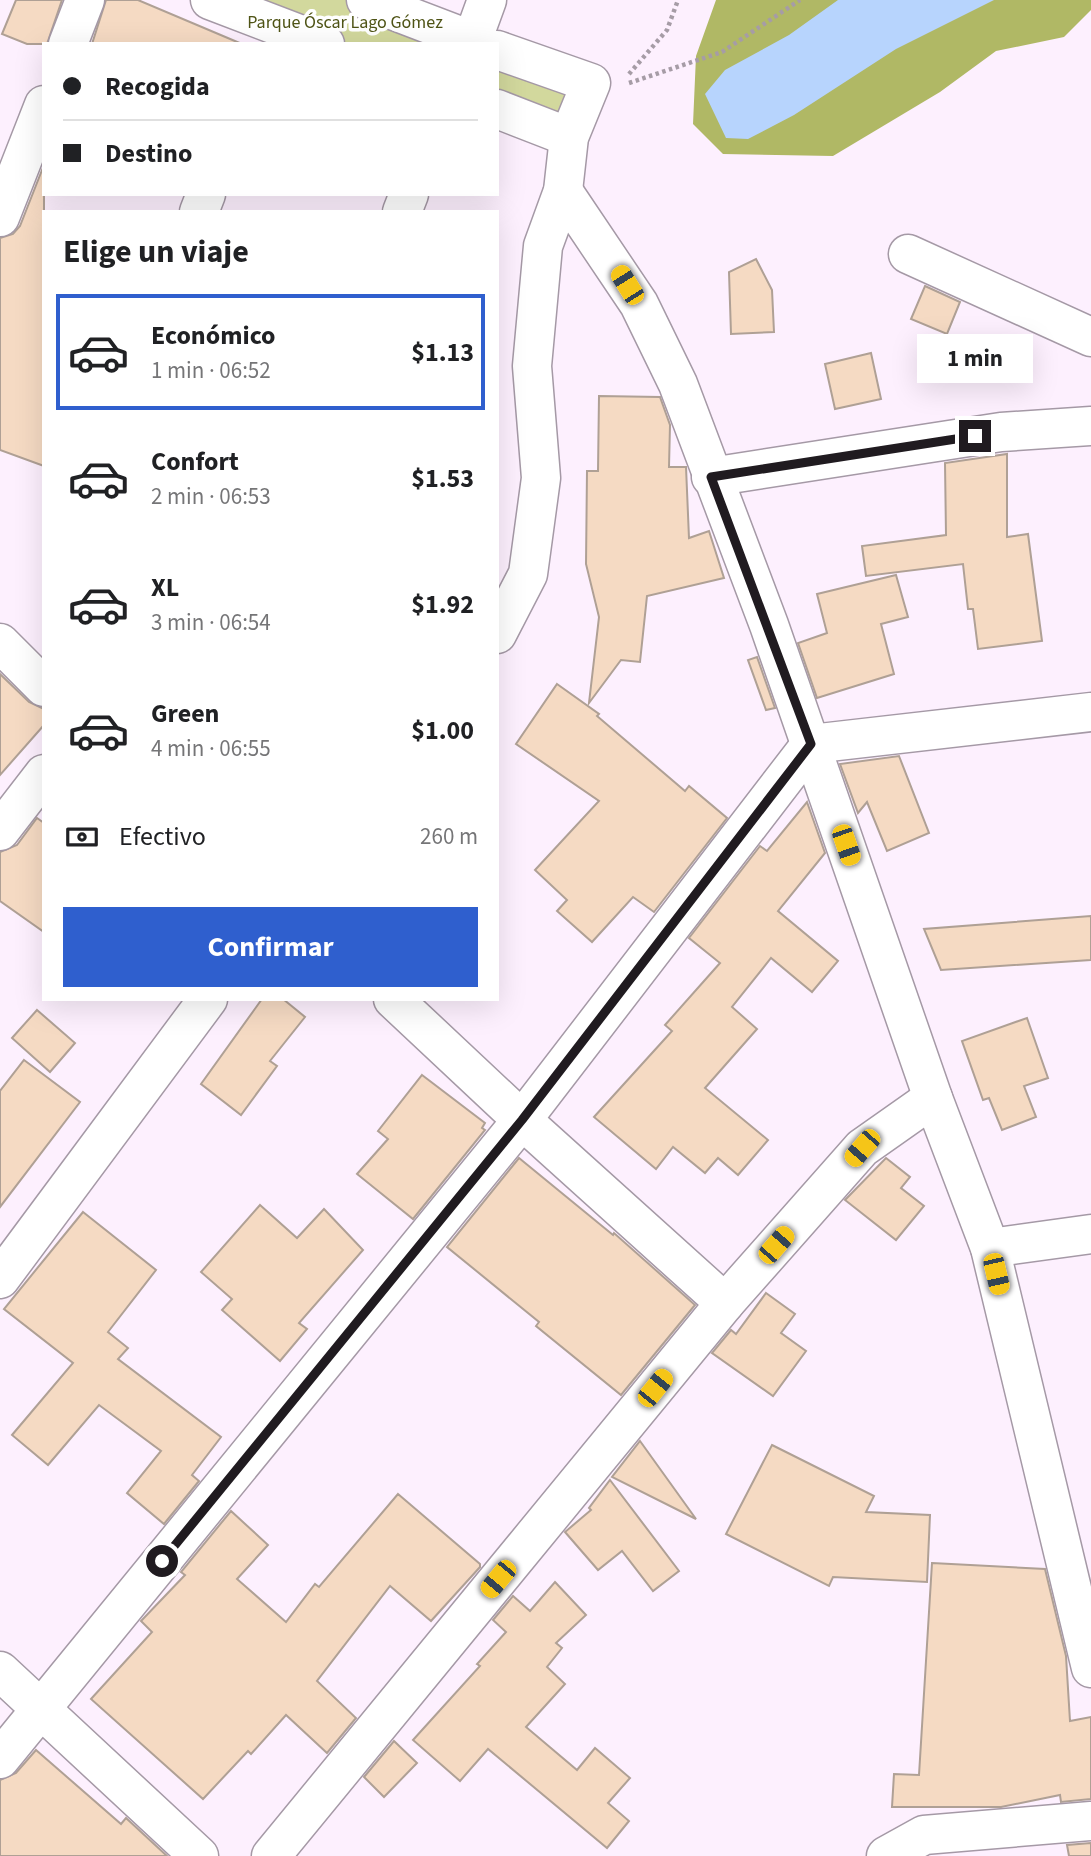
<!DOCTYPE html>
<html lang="es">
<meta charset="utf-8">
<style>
body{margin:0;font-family:"Source Sans 3",sans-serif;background:#f6f6f6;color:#202124;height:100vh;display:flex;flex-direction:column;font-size:26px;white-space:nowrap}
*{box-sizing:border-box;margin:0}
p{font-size:23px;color:#757577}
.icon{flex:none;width:38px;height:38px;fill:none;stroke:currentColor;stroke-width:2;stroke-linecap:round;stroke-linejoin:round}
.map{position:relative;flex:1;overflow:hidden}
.drawer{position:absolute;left:42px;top:210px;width:457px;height:791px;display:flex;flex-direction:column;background:#fff;border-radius:0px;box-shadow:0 7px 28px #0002}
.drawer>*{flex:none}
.top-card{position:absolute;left:42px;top:42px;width:457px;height:154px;border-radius:0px;box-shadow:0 7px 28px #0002;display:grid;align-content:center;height:154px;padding:0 21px;background:#fff}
.end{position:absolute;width:32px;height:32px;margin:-16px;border:9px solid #201b20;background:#fff;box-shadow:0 0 0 4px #fff}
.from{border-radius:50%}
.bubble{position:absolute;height:49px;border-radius:0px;background:#fff;box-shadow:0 7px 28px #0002;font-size:23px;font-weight:700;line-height:49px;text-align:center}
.car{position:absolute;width:21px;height:42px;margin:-21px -10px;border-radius:9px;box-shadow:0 0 5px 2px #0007;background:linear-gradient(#f5c518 24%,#345 0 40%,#f5c518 0 76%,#345 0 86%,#f5c518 0)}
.top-card b{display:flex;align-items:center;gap:24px;height:66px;font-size:26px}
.top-card b+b{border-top:2px solid #e0e0e0}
.top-card i{width:18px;height:18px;background:#202124}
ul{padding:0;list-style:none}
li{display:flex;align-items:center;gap:21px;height:116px;margin:0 14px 10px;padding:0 7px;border:4px solid transparent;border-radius:0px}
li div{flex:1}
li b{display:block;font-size:26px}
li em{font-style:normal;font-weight:700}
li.current{border-color:#2f5fce}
li>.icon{width:63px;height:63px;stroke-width:1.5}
h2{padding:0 21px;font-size:32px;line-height:84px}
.pay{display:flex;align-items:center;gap:18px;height:77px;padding:0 21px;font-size:26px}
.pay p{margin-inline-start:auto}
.primary-button{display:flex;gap:14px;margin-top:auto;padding:14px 21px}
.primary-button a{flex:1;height:80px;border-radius:0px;background:#2f5fce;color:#fff;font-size:28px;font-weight:700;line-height:80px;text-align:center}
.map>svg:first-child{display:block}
.green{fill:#d2d89d}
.forest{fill:#b0b865}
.water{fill:#b7d4fd}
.building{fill:#f5dac3;stroke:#afa095;stroke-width:2}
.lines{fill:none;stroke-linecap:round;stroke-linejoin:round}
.minor-casing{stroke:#a599a6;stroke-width:41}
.path{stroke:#a69ca6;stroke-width:4.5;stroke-dasharray:3.5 3.5;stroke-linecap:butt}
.minor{stroke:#fff;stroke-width:38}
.route{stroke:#201b20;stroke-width:9}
.labels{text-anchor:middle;stroke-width:7;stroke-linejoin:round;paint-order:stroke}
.park-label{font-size:18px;fill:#4f5416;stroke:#fff}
</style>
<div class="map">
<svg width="1091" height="1856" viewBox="0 0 1091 1856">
<rect width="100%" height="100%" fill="#fdf0fe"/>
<g class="green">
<path d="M225,0H350L464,44H340Z"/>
<path d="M497,57L572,85L565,129L497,103Z"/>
</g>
<path class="forest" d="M716,0H1091V10L1064,37L996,51L940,92L833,156L723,154L693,124L696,56Z"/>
<path class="water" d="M838,0H994L896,49L794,115L748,139L726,138L705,94L725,70L789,35Z"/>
<g class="building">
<path d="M16,0H62L47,44H27L2,34Z"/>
<path d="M106,0H138L242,44H92Z"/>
<path d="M44,165V466L0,450V238L13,234L20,226Z"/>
<path d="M756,259L772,290L774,332L731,334L729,272Z"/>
<path d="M925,286L960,302L947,334L911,319Z"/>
<path d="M871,353L881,399L835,409L825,364Z"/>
<path d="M599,396L660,397L670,425L669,467H686L689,538L709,531L724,578L647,596L640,662L621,660L589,703L599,617L586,564L587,471H598Z"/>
<path d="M1007,454V537L1028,534L1042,641L978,649L973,609H968L963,564L866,576L862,546L946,535L945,463Z"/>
<path d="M896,575L908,617L881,624L894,674L817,698L798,643L827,633L817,594Z"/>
<path d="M757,657L775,708L766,710L748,660Z"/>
<path d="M0,674L29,702L44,709V725L0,775Z"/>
<path d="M557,684L599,714L597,716L685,791L689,786L727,818L654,912L633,897L592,942L557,911L567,900L535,870L599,801L516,744Z"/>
<path d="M899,756L929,833L887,851L867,802L858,813L840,764Z"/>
<path d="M807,802L825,853L778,911L838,961L812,992L771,958L732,1007L757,1029L705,1088L768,1140L738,1175L718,1158L705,1173L673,1147L656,1169L594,1117L672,1031L665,1025L720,963L689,938L760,846L767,851Z"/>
<path d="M37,818L44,823V932L0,901V852L17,845Z"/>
<path d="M1091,916V960L941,970L924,929Z"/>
<path d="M262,999H283L305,1017L270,1061L277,1066L241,1115L201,1084Z"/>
<path d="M37,1010L75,1043L50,1072L12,1038Z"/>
<path d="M1027,1018L1048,1078L1024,1086L1036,1117L1002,1130L989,1098L983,1100L962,1041Z"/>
<path d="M24,1060L80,1102L0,1207V1091Z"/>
<path d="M422,1075L485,1123L482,1128L485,1130L413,1219L357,1174L388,1139L378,1131Z"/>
<path d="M519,1158L613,1235L614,1233L695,1305L621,1395L536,1326L539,1322L447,1247Z"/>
<path d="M886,1158L910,1177L901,1188L924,1206L896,1240L845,1200Z"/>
<path d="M260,1205L297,1238L324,1209L363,1250L299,1323L307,1329L280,1361L222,1310L232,1299L201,1272Z"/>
<path d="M83,1212L156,1270L108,1332L128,1348L118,1359L221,1437L192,1475L199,1481L164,1524L127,1493L161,1451L99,1405L48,1465L12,1435L73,1363L4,1309Z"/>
<path d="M766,1293L795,1314L781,1333L806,1351L773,1396L712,1353L731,1330L736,1334Z"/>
<path d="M640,1441L696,1519L612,1477Z"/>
<path d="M772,1445L874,1496L866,1512L930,1515L927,1582L833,1577L829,1586L726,1534Z"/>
<path d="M610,1480L679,1571L653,1591L622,1551L598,1570L565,1532L591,1510L589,1508Z"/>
<path d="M398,1494L480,1564V1567L431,1621L390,1586L317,1681L356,1718L327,1753L286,1715L251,1754L248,1751L203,1799L91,1699L152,1632L141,1621L185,1575L181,1572L231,1511L268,1545L237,1579L286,1622L315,1584L319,1587Z"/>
<path d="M932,1563L1045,1569L1066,1656L1070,1721L1091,1717V1799L1061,1802L1060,1795L1001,1807H892L894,1774L919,1775Z"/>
<path d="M555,1582L586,1615L556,1643L562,1648L547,1667L565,1684L526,1727L577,1770L595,1748L630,1778L608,1803L629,1821L607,1848L488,1749L460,1781L413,1740L480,1666L477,1664L506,1632L493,1620L513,1596L530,1611Z"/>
<path d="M394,1741L417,1763L384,1797L364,1777Z"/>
<path d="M36,1750L121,1824L126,1818L167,1856H0V1780L16,1773Z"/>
<path d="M1091,1843V1856H1069L1067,1845Z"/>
</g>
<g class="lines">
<g class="minor-casing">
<g id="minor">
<path d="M210,0L325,44"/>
<path d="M366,0L481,44"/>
<path d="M68,44L85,0"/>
<path d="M471,44L487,0"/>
<path d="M497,50L591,83L569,137L563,191L543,246L532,366L541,478L528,574L497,634"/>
<path d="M497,109L569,137"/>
<path d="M563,191L639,304L678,384L769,625L933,1098L990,1248L1091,1668"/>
<path d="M199,212L206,194"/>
<path d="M402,212L409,194"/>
<path d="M0,217L44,105"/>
<path d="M908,254L1091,337"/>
<path d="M711,477L1001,432L1091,426"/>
<path d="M0,643L44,687"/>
<path d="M0,831L44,774"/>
<path d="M393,999L522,1120L725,1303"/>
<path d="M990,1248L1091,1234"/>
<path d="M0,1279L208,999"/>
<path d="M0,1671L199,1856"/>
<path d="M0,1759L522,1120L811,744L1091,712"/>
<path d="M271,1856L725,1303L862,1148L933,1098"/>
<path d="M886,1856L924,1835L1091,1821"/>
</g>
</g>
<g class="path">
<path d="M629,74L667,30L678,0"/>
<path d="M629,83L722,52L800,0"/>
</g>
<use href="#minor" class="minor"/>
</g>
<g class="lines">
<path class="route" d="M162,1561L522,1120L811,744L711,477L975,436"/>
</g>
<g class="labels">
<g class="park-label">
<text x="345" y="28">Parque Óscar Lago Gómez</text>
</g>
</g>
</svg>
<i class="end from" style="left:162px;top:1561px"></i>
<i class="end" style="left:975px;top:436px"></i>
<div class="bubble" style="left:917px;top:334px;width:116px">1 min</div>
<i class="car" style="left:627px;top:285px;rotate:328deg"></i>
<i class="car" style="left:846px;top:845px;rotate:161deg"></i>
<i class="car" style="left:862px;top:1148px;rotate:221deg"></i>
<i class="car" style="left:776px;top:1245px;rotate:41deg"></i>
<i class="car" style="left:996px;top:1274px;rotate:167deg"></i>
<i class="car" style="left:655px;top:1388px;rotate:39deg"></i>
<i class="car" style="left:498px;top:1579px;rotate:220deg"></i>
<div class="top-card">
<b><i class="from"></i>Recogida</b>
<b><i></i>Destino</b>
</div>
<section class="drawer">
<h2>Elige un viaje</h2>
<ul>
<li class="current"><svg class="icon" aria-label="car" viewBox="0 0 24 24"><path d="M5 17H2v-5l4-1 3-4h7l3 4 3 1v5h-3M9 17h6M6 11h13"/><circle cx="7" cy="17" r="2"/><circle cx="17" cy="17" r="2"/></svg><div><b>Económico</b><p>1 min · 06:52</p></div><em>$1.13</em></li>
<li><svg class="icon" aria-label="car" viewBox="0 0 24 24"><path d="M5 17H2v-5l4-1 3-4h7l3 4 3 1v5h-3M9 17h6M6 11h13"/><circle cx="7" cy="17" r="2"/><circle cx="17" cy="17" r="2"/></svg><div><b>Confort</b><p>2 min · 06:53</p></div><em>$1.53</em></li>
<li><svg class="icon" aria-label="car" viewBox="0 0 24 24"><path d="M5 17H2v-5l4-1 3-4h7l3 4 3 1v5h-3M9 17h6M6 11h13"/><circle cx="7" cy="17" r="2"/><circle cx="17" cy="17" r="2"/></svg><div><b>XL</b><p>3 min · 06:54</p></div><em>$1.92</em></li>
<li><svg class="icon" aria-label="car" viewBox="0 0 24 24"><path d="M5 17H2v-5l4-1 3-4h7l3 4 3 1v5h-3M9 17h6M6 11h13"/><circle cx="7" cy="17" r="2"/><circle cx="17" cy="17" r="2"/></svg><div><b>Green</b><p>4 min · 06:55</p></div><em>$1.00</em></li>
</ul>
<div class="pay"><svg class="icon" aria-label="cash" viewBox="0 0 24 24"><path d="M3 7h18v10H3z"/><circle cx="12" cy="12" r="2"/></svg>Efectivo<p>260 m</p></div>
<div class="primary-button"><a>Confirmar</a></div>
</section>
</div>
